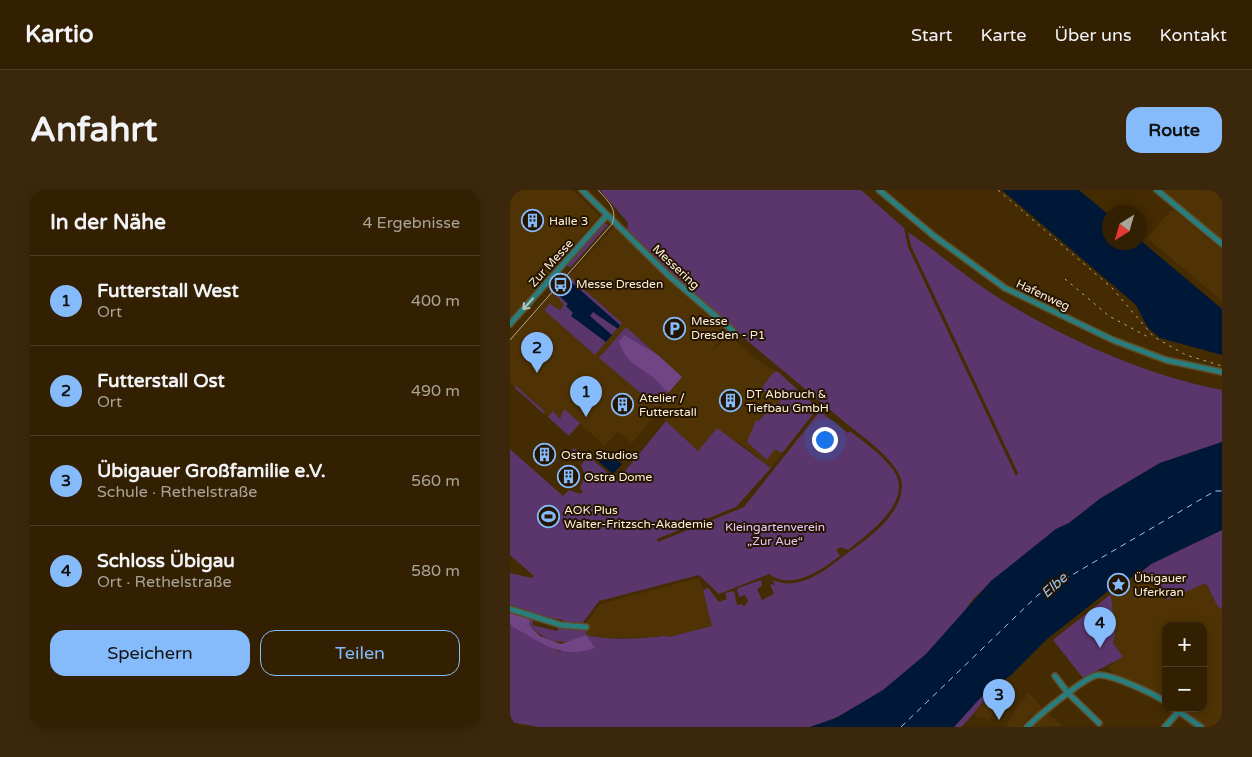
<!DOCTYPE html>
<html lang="de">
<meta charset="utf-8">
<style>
body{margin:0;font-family:"Varela Round",sans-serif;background:#3b280c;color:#f1f3f6}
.controls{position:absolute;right:15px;bottom:15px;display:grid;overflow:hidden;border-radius:10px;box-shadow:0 2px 12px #0003}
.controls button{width:45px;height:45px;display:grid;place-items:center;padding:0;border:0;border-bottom:1px solid #4e3e24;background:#332002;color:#f1f3f6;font:25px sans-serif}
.compass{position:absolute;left:592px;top:15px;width:45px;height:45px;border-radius:50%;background:#332002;box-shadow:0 2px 12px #0003;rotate:217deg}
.you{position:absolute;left:314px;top:249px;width:18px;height:18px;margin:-12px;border:4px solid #fff;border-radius:50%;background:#1a73e8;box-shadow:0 0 0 8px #1a73e833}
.badge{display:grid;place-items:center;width:32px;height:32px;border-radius:50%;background:#86bbfb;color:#111;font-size:16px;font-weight:700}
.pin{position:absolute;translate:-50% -41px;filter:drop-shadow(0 1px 2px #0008)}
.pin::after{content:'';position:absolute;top:26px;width:18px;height:15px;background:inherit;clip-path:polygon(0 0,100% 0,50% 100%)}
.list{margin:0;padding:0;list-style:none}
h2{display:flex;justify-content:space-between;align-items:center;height:65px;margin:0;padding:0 20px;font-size:21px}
h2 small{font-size:16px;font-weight:400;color:#a9a399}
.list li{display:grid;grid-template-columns:32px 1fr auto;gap:15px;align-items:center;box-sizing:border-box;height:90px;padding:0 20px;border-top:1px solid #4e3e24}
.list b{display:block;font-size:19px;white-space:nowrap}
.list p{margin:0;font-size:16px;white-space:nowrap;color:#a9a399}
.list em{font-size:16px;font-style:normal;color:#a9a399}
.actions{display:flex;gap:10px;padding:15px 20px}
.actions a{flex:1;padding:11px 0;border:1px solid #86bbfb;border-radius:15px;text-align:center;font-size:18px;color:#86bbfb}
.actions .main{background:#86bbfb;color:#111}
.map{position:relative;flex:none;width:712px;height:537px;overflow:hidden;border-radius:15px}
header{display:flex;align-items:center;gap:30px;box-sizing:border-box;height:70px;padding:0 25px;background:#332002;border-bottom:1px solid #4e3e24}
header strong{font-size:24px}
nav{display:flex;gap:28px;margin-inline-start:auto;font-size:18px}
.intro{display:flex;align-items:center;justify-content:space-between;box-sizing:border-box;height:120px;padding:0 30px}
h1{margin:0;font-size:35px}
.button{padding:12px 22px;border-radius:15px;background:#86bbfb;color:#111;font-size:18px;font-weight:700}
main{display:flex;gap:30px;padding:0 30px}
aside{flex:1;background:#332002;border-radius:15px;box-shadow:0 2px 12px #0003}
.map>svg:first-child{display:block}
.built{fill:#4f3304}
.green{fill:#5a366c;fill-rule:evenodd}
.forest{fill:#714486}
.water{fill:#001837}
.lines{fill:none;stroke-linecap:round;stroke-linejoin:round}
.ferry{stroke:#9cc6fa;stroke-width:1;stroke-dasharray:6 5;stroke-linecap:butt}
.minor-casing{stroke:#624a25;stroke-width:8}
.minor{stroke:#2a7d7d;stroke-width:5}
.tram{stroke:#bba88c;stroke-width:1}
.rail{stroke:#bba88c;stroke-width:1;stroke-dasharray:2.5 5;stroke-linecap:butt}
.oneway{stroke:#b4c6b9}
.labels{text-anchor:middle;stroke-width:4;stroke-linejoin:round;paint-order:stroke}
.poi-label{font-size:12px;fill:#feeeda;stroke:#241501;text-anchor:start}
.street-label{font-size:12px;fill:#feeeda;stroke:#241501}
.park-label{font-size:12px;fill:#e9c4fc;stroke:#241501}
.water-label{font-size:14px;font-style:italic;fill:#9cc6fa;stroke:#241501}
</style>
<header>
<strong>Kartio</strong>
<nav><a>Start</a><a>Karte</a><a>Über uns</a><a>Kontakt</a></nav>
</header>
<div class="intro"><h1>Anfahrt</h1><a class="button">Route</a></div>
<main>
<aside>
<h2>In der Nähe<small>4 Ergebnisse</small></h2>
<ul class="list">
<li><span class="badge">1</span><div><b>Futterstall West</b><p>Ort</p></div><em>400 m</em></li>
<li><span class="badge">2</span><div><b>Futterstall Ost</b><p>Ort</p></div><em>490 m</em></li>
<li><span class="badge">3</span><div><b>Übigauer Großfamilie e.V.</b><p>Schule · Rethelstraße</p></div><em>560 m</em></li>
<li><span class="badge">4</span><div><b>Schloss Übigau</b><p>Ort · Rethelstraße</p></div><em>580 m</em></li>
</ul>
<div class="actions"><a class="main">Speichern</a><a>Teilen</a></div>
</aside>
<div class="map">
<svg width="712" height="537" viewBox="0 0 712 537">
<rect width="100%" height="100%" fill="#442b02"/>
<g class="built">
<polygon points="0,0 63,0 89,26 0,128"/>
<polygon points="651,0 712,0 712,51"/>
<polygon points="660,21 665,21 712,60 712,111 637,48"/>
<polygon points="104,37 217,142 199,164 219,145 254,175 267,181 308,218 261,278 229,252 219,263 193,266 147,223 122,253 108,241 95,256 70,234 59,246 0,193 0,149"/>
<polygon points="188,388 190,389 203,436 159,447 155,445 144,447 86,448 76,445 76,433 90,414"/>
<polygon points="649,392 657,410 696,392 708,417 712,419 712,537 691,537 664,518 693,518 693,436 656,436 656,512 610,492 598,477 612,467 603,453 605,444 601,404 617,396 618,398 633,394 644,395"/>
<polygon points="519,503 533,519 524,526 521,524 511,537 499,537 496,535 505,523 503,522"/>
<polygon points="478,508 489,516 478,530 474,527 467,527 465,523"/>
<polygon points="538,523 553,536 522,537 527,532"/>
</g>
<g class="green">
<path d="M90,0H351L394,38L398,57L506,286L508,283L401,56L398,42C432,65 464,94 500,115C567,154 637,185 712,200V252L650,273L591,308L559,333L546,339C519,362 489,383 464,408C459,413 456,421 451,426C413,473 359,520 300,537H29L0,532V434L50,462L76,445C52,457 38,453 19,435L20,429L23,430L22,435L47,441L48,437L76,439V445C96,450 123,449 144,447C150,447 154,444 159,447L202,436L193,400L198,398L209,412L217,409L215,403L224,401L227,415L232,414L234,417L238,411L235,405L229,407L227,400L228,398L251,390L252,396L247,399L252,410L264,404L260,394L265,395L263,390C287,401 312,383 331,368C354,351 392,327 392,295C391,273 353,247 337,234C262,171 185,110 117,39L118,33Z"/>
<polygon points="94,33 98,35 60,78 56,74"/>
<path d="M62,89L112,133L85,165L34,120ZM47,106L54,115L50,120L40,114Z"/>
<polygon points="116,137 172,187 146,216 89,168"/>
<polygon points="267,181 308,218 272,263 265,259 257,270 237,252 246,230 249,231 264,213 268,215 272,208 261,198 256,203 251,199 262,184"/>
<polygon points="6,196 35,222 34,224 5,198"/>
<polygon points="54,219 70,233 59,246 38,227 43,221 50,229"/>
<path d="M310,221L338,243L340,241C354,252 370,263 381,277C408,309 359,343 338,360L331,357L326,360L330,366C311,380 282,401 259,384L209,404L189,385L89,411L71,435L53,433V430L30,426L0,415V383L22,388L24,386L0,365V259L53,306L59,300L71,304L73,302L70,298L75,285L71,275L80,265L83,270L107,291L156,231L188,261L207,238L261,278L226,317L147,349L148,352L234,317Z"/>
<polygon points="64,258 74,266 70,272 59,263"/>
<polygon points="712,340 712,419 708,417 696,393 657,410 645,384 638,383 624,388 641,374"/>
<polygon points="601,404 605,444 603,453 613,467 573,488 543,450"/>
<path d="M484,497V501C471,512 463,526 451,537H444L468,510Z"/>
</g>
<g class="forest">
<path d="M114,145L148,165L172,187L159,202C151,199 151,193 144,188C128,176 115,172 109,151Z"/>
<path d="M0,422L20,429L19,435L30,446L51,454L76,445L85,458C50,470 33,453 3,437L0,434Z"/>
</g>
<g class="water">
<polygon points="492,0 569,0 599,25 600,52 630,52 630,50 712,119 712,165 650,148 638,138 626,115"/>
<polygon points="60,91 110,135 108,139 83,122 80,126 102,145 96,152 61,126 63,123 56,116 58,114 48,105"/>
<polygon points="712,252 712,340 641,374 627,385 607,394 536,450 501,485 472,506 444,537 300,537 326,528 373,500 416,464 481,391 546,339 559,333 591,308 650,273"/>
<polygon points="98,262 112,274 103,284 89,272"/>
</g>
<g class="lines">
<polyline class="ferry" points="391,537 528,405 705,301 712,301"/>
<defs>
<g id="minor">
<polyline points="72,0 158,85 223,141"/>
<polyline points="369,0 424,46 495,98 603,150 656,170 712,182"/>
<polyline points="647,0 712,54"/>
<polyline points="0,134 97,25"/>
<polyline points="0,419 51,435 76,437"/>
<polyline points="545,486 558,503 589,533"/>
<polyline points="664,518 691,537"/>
<path d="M517,537C527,527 576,486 588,485C602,484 644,504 656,512"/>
<polyline points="655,537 669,521"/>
</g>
</defs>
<use href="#minor" class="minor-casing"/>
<use href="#minor" class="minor"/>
<path class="tram" d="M0,150L102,34C108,19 98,11 88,0"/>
<g class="rail">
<polyline points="488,0 602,98 644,147 676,165 712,176"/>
<polyline points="555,89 599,126 640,148"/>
</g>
</g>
<defs><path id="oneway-shaft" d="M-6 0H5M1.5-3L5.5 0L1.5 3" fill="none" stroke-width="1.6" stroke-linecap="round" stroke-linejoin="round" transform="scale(1.25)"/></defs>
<use class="oneway" href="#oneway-shaft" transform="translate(18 114) rotate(132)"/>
<defs>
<symbol id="building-ring" viewBox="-11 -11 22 22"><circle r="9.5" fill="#241501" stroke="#86bbfb" stroke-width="1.5"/><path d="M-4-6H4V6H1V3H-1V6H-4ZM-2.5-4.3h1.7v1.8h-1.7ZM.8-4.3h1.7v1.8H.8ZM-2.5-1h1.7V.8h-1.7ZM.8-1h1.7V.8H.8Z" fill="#86bbfb"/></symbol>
<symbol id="bus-ring" viewBox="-11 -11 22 22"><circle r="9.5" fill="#241501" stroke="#86bbfb" stroke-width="1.5"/><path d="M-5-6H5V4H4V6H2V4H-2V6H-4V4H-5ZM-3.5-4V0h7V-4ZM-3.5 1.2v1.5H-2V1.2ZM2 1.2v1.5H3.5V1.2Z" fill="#86bbfb"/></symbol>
<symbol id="parking-ring" viewBox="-11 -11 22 22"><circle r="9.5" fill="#241501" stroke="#86bbfb" stroke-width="1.5"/><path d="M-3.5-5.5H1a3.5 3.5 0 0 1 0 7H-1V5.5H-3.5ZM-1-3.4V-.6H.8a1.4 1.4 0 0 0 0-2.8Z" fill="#86bbfb"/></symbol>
<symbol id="stadium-ring" viewBox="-11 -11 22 22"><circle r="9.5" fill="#241501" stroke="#86bbfb" stroke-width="1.5"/><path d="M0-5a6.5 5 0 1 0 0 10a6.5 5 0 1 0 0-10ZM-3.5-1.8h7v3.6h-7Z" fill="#86bbfb"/></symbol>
<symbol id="sight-ring" viewBox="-11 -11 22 22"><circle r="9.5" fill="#241501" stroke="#86bbfb" stroke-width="1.5"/><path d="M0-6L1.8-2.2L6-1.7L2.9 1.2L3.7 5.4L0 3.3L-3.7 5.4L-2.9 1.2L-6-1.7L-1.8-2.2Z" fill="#86bbfb"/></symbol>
</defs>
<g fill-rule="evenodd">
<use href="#building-ring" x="10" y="18" width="25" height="25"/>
<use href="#bus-ring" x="38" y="82" width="25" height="25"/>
<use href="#parking-ring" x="152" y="126" width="25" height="25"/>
<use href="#building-ring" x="208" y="198" width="25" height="25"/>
<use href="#building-ring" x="100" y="202" width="25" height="25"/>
<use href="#building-ring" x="22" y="252" width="25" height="25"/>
<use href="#building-ring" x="46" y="274" width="25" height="25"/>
<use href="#stadium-ring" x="26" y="314" width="25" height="25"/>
<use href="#sight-ring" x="596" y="382" width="25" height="25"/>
</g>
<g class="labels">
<g class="poi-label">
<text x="39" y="35">Halle 3</text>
<text x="66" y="98">Messe Dresden</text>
<text x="181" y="135">Messe<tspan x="181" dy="14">Dresden - P1</tspan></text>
<text x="236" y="208">DT Abbruch &amp;<tspan x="236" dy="14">Tiefbau GmbH</tspan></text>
<text x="129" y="212">Atelier /<tspan x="129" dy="14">Futterstall</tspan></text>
<text x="51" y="269">Ostra Studios</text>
<text x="74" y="291">Ostra Dome</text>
<text x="54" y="324">AOK Plus<tspan x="54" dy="14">Walter-Fritzsch-Akademie</tspan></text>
<text x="624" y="392">Übigauer<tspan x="624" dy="14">Uferkran</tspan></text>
</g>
<g class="street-label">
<text transform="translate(41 73) rotate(-48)" y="4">Zur Messe</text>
<text transform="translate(166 77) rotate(43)" y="4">Messering</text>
<text transform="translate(533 105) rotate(25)" y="4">Hafenweg</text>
</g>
<g class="park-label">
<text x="265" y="341">Kleingartenverein<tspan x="265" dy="14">„Zur Aue“</tspan></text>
</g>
<g class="water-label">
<text transform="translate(544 395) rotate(-42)" y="5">Elbe</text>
</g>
</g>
</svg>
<div class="controls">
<button>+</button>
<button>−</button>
</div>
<svg class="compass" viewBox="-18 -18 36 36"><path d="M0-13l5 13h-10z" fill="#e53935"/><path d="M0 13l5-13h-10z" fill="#a9a399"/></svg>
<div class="you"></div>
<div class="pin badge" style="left:76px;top:227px">1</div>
<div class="pin badge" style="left:27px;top:183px">2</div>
<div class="pin badge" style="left:489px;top:530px">3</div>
<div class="pin badge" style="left:590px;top:458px">4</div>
</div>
</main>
